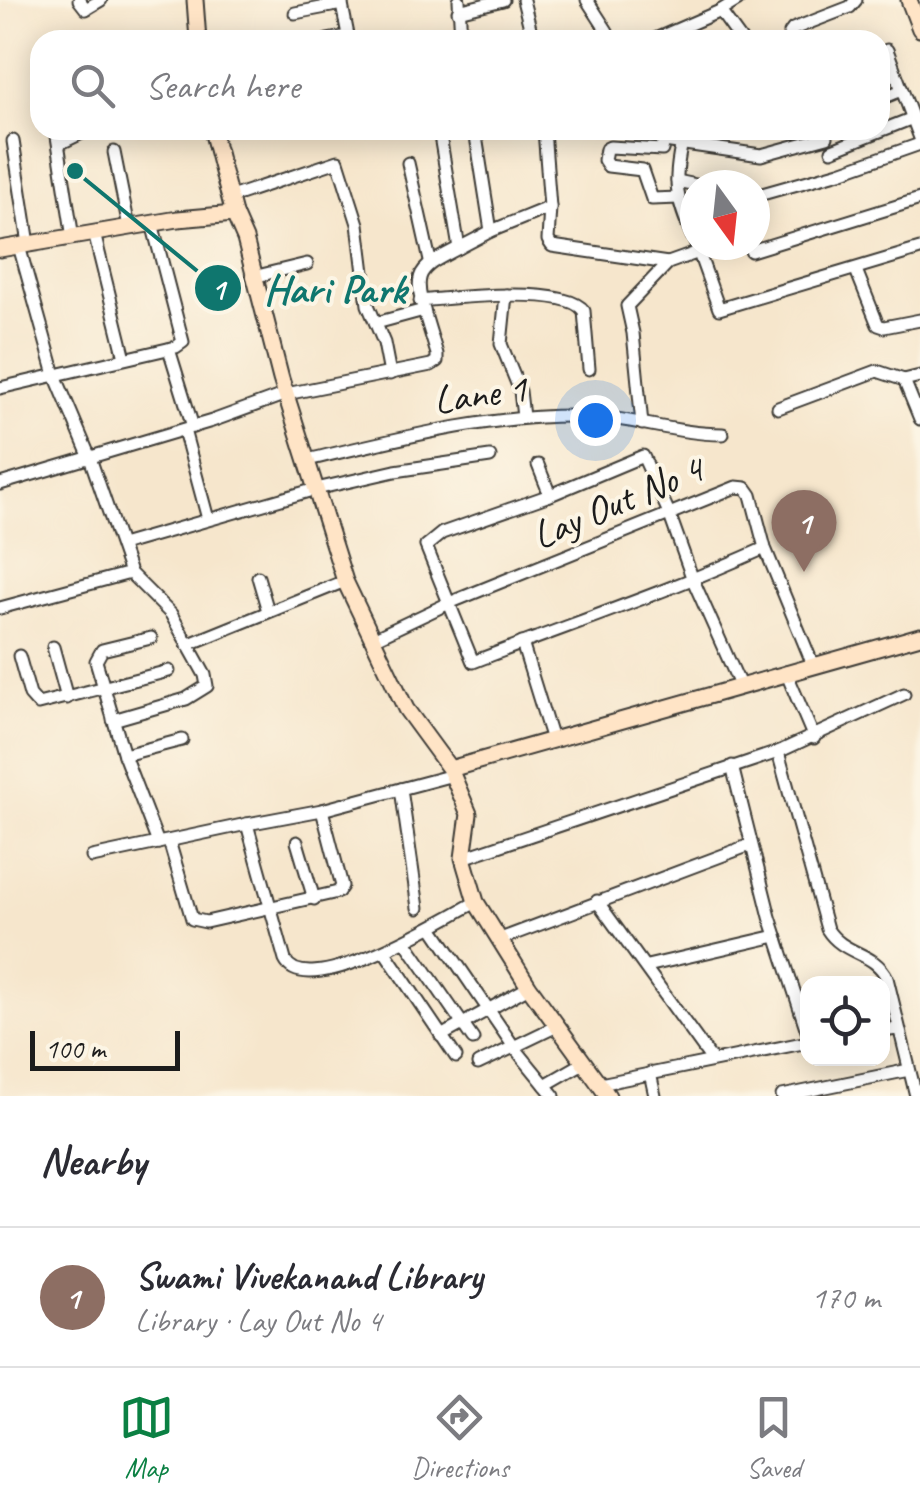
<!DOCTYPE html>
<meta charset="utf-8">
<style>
body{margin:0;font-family:Caveat,sans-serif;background:#f7f7f7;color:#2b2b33}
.controls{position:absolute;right:30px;bottom:30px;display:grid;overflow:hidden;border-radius:20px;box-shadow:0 5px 25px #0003}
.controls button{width:90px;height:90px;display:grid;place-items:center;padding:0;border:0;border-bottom:2px solid #e1e1e2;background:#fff;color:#2b2b33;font:50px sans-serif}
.compass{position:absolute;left:680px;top:170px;width:90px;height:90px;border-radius:50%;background:#fff;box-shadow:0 5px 25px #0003;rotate:165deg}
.scale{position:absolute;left:30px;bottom:25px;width:150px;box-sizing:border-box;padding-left:10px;border:5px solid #1c1c1c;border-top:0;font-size:28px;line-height:35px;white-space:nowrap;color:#1c1c1c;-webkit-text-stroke:8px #fcf5e5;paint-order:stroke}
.you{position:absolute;left:595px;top:420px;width:35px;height:35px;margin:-25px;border:8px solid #fff;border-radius:50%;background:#1a73e8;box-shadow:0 0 0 15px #1a73e833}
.badge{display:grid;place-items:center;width:65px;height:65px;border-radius:50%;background:#0b8043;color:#fff;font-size:32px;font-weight:700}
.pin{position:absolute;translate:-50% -82px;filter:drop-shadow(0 2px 5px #0008)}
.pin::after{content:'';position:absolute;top:52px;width:35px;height:30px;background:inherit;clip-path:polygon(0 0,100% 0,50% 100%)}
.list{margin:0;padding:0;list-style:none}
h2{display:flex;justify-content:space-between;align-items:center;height:130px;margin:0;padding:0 40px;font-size:42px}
h2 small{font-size:32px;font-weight:400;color:#7c7c81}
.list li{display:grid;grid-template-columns:65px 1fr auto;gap:30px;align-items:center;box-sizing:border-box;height:140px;padding:0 40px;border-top:2px solid #e1e1e2}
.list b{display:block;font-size:38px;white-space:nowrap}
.list p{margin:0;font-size:32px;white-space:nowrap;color:#7c7c81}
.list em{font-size:32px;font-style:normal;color:#7c7c81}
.icon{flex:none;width:55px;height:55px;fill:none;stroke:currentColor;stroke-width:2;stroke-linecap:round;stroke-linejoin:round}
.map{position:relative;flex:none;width:920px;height:1096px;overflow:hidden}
.search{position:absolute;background:#fff;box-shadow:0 5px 25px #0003;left:30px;right:30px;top:30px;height:110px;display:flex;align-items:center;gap:25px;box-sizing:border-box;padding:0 35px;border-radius:30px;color:#7c7c81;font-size:38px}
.sheet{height:270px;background:#fff}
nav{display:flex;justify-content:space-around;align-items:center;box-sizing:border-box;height:140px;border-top:2px solid #e1e1e2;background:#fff;font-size:28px;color:#7c7c81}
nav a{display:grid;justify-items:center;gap:5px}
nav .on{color:#0b8043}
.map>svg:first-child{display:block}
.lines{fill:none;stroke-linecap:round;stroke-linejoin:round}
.street-casing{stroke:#3d3a36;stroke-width:15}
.secondary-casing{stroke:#3d3a36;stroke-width:19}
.street{stroke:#fff;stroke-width:11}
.secondary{stroke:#ffe4c6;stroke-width:15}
.labels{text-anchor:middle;stroke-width:8;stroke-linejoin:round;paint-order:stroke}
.street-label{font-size:40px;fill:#1c1c1c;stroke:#fcf5e5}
.leader{fill:none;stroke:#0f766e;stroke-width:4}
.callout-dot{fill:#0f766e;stroke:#fcf5e5;stroke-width:4}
.mark-label{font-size:30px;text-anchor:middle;font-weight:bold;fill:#fff}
.callout-label{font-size:42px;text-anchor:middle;font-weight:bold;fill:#0f766e;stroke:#fcf5e5;stroke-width:8;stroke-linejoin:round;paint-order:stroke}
</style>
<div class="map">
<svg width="920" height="1096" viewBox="0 0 920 1096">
<rect width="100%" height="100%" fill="#fcf5e5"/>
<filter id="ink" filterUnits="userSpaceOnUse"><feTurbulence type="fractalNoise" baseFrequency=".01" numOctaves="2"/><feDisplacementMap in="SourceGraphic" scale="20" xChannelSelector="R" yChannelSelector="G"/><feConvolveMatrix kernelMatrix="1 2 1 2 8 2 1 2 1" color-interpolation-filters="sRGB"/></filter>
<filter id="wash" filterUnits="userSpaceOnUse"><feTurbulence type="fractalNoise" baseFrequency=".0048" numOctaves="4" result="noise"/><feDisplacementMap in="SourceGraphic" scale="40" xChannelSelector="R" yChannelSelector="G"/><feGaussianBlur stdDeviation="2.25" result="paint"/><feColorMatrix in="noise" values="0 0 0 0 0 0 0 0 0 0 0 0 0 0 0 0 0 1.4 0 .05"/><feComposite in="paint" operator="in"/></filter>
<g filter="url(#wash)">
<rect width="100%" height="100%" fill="#f6e6cc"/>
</g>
<g filter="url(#ink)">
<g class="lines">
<defs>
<g id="street">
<polyline points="79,0 86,9 101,0"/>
<polyline points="341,0 349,40"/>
<polyline points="459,0 461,40"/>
<polyline points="523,0 532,36"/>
<polyline points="587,0 607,31 597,40"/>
<polyline points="458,11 503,0"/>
<polyline points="720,11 741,40"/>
<polyline points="295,13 342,4"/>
<polyline points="327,40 348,36"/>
<polyline points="509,40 532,36 583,40"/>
<polyline points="653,40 720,11 738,0"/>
<polyline points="790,40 790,33 793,29 850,7 856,0"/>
<polyline points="887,50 920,138"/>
<polyline points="880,99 902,90"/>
<polyline points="56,130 73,238"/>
<polyline points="439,130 459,248"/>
<polyline points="666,130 662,150 610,147 606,149 604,160 608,166 642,170 652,199 679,198"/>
<path d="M685,130C672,179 674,195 695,242"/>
<polyline points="13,141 29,244"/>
<polyline points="664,141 761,155 827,137"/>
<polyline points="59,144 88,130"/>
<polyline points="832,150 913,118"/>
<polyline points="114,152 129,227"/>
<polyline points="408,163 430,261"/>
<polyline points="677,181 696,185"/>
<polyline points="755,196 840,172 920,144"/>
<polyline points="231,197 338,161 358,224 368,305 384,343 390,374"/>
<polyline points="550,207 548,240 552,246 668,263"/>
<polyline points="491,231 550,207 544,130"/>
<polyline points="94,233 125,358"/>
<polyline points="696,245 719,309 920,249"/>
<polyline points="751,251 920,199"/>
<polyline points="856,270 878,325 884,327 920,320"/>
<polyline points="253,277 307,264"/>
<polyline points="506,295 501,344 520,391 523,417"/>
<path d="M420,301C452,298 566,285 584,311L589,369"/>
<polyline points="376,323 424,310"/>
<polyline points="169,349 193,427"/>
<polyline points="904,380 920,419"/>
<polyline points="0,388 176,347 183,342 152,223"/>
<polyline points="778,408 877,371 904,380 920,376"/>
<polyline points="642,424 633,333 627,306 668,263 699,252"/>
<polyline points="184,430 208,519"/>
<path d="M307,460C397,439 486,415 579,416C628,416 674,434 723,434"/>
<polyline points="538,465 550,495"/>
<path d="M0,484L212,421L286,394L431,365L437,361V354C408,258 407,277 491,231L475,130"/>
<polyline points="121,545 316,489 395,471 490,457"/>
<path d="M765,548C670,591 571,624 473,662L449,603L736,487L746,488L751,495L765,548L813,665"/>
<polyline points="258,577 268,611"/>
<polyline points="0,608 130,573 90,458 55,375 19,246"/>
<polyline points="151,638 102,650 96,661 124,755 158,843"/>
<polyline points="373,639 449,603 426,546 442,533 550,495 643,456 669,513 693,580 740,685"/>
<polyline points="522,643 552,740"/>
<polyline points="187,645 345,581"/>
<polyline points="53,647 67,698"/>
<polyline points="19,656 30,695 38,704 169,671"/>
<polyline points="786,672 814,738"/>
<polyline points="113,720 186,699 207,686 205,675 171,614 130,573"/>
<path d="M778,752L827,929C844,956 874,951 887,978L916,1096"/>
<polyline points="124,755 182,740"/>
<polyline points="732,766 770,917 808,1034"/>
<path d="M453,775L322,810L247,824L285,960C306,1003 447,918 476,902"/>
<polyline points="401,789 418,908"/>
<polyline points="169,841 192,919 206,922 338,892 342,886 322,810"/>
<polyline points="297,842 314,899"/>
<polyline points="92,857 247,824"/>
<polyline points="463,858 778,752 904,694"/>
<polyline points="597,901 712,1060"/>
<polyline points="432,927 514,1047 554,1096"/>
<polyline points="498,940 750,845"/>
<polyline points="405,941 473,1039"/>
<polyline points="385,952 456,1057"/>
<polyline points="647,966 776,936"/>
<polyline points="882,1031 898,1029"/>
<polyline points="441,1036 529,987"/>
<polyline points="478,1064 557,1026"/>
<polyline points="650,1073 655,1096"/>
<polyline points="600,1084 808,1042"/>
<polyline points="545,1085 585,1062"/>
<polyline points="782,1096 909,1070"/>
</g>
<g id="secondary">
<polyline points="195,0 198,40"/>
<polyline points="909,0 920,29"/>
<polyline points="212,130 234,214 245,239 281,379 345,581 406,709 450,769 469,814 463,858 476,902 529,987 608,1096"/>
<polyline points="0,249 178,219 234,214"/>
<polyline points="450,769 920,636"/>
</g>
</defs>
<use href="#street" class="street-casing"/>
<use href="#secondary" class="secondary-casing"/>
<use href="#street" class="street"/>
<use href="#secondary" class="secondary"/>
</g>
</g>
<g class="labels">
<g class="street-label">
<text transform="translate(480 393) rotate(-8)" y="14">Lane 1</text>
<text transform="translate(617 501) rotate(-23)" y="14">Lay Out No 4</text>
</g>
</g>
<path class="leader" d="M75 171L218 288"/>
<g class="callout-dot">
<circle cx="75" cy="171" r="10"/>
<circle cx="218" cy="288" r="25"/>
</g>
<g class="mark-label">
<text x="218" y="299">1</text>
</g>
<g class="callout-label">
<text x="335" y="303">Hari Park</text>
</g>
</svg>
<div class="controls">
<button><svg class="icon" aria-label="locate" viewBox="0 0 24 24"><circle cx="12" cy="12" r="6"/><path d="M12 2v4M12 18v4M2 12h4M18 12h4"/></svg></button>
</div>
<svg class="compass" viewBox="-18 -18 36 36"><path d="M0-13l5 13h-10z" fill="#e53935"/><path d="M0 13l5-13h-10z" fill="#7c7c81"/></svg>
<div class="scale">100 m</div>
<div class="you"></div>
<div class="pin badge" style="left:804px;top:572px;background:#8d6e63">1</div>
<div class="search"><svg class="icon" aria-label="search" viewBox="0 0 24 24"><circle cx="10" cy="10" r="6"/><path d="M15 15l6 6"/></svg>Search here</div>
</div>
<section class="sheet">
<h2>Nearby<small></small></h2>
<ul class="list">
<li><span class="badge" style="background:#8d6e63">1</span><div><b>Swami Vivekanand Library</b><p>Library · Lay Out No 4</p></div><em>170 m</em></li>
</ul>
</section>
<nav>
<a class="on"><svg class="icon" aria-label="map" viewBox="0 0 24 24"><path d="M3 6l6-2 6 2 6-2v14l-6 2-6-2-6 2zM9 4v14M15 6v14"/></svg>Map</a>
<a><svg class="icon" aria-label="directions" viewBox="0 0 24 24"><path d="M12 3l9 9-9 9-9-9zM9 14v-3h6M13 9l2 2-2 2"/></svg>Directions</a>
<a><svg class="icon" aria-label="saved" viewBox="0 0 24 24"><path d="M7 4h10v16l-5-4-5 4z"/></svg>Saved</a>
</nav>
